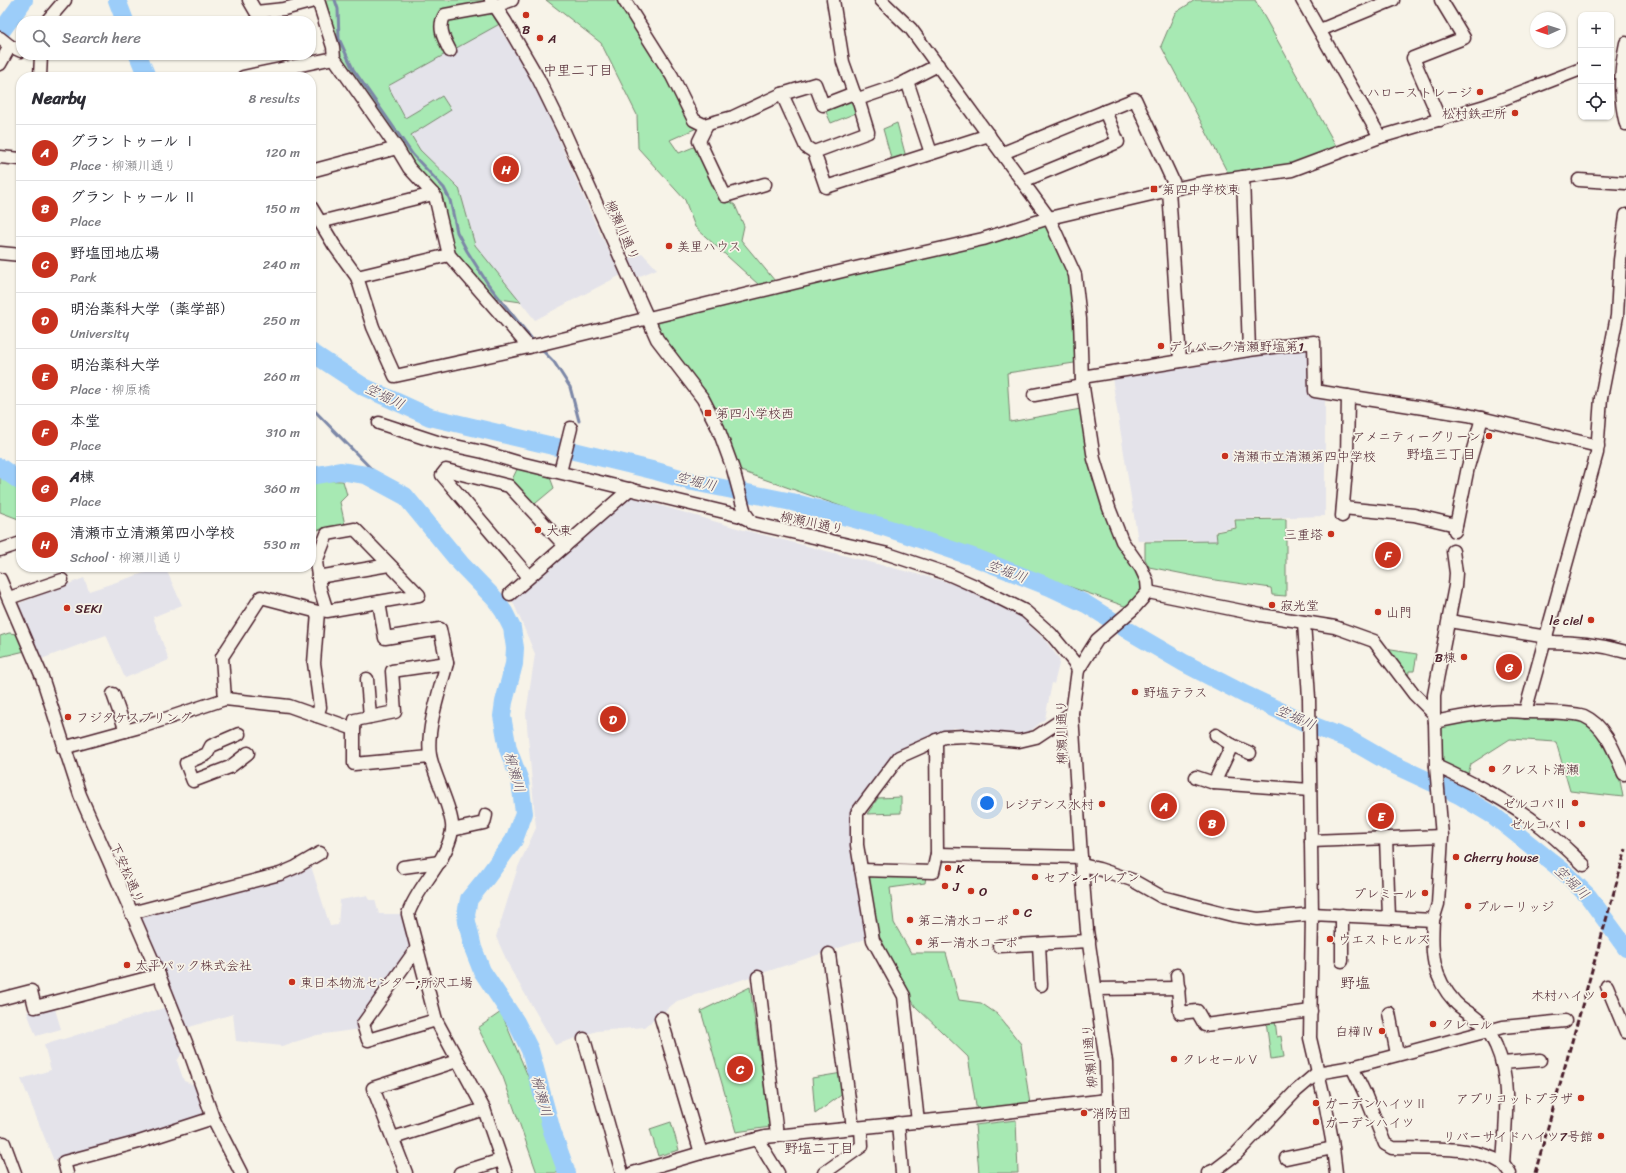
<!DOCTYPE html>
<meta charset="utf-8">
<style>
body{margin:0;font-family:Sriracha,"Klee One",sans-serif;background:#f7f7f7;color:#2b2b33}
.controls{position:absolute;right:12px;top:12px;display:grid;overflow:hidden;border-radius:8px;box-shadow:0 1px 3px #0004}
.controls button{width:36px;height:36px;display:grid;place-items:center;padding:0;border:0;border-bottom:1px solid #e1e1e2;background:#fff;color:#2b2b33;font:20px sans-serif}
.compass{position:absolute;left:1530px;top:12px;width:36px;height:36px;border-radius:50%;background:#fff;box-shadow:0 1px 3px #0004;rotate:267deg}
.you{position:absolute;left:987px;top:803px;width:14px;height:14px;margin:-10px;border:3px solid #fff;border-radius:50%;background:#1a73e8;box-shadow:0 0 0 6px #1a73e833}
.badge{display:grid;place-items:center;width:26px;height:26px;border-radius:50%;background:#c8321e;color:#fff;font-size:13px;font-weight:700}
.pin{position:absolute;translate:-50% -50%;border:2px solid #fff;box-shadow:0 1px 4px #0006}
.list{margin:0;padding:0;list-style:none}
h2{display:flex;justify-content:space-between;align-items:center;height:52px;margin:0;padding:0 16px;font-size:17px}
h2 small{font-size:13px;font-weight:400;color:#7c7c81}
.list li{display:grid;grid-template-columns:26px 1fr auto;gap:12px;align-items:center;box-sizing:border-box;height:56px;padding:0 16px;border-top:1px solid #e1e1e2}
.list b{display:block;font-size:15px;white-space:nowrap}
.list p{margin:0;font-size:13px;white-space:nowrap;color:#7c7c81}
.list em{font-size:13px;font-style:normal;color:#7c7c81}
.icon{flex:none;width:22px;height:22px;fill:none;stroke:currentColor;stroke-width:2;stroke-linecap:round;stroke-linejoin:round}
.map{position:relative;flex:none;width:1626px;height:1173px;overflow:hidden}
.search{position:absolute;background:#fff;box-shadow:0 1px 3px #0004;left:16px;top:16px;width:300px;height:44px;display:flex;align-items:center;gap:10px;box-sizing:border-box;padding:0 14px;border-radius:16px;color:#7c7c81;font-size:15px}
.panel{position:absolute;background:#fff;box-shadow:0 1px 3px #0004;left:16px;top:72px;width:300px;height:500px;border-radius:16px}
.map>svg:first-child{display:block}
.built{fill:#e4e3ea}
.green{fill:#a7e9b3;stroke:#78846f}
.lines{fill:none;stroke-linecap:round;stroke-linejoin:round}
.stream{stroke:#7b87a7;stroke-width:3}
.river{stroke:#9ccdf9;stroke-width:18}
.minor-casing{stroke:#4a1f2b;stroke-width:15}
.minor{stroke:#f7f3e8;stroke-width:12}
.rail{stroke:#4a1f2b;stroke-width:3;stroke-dasharray:6 3;stroke-linecap:butt}
.poi-dot{fill:#c8321e;stroke:#f7f3e8;stroke-width:1.5}
.labels{text-anchor:middle;stroke-width:3.5;stroke-linejoin:round;paint-order:stroke}
.poi-label{font-size:13px;fill:#4a1f2b;stroke:#f7f3e8;text-anchor:start}
.street-label{font-size:13px;fill:#4a1f2b;stroke:#f7f3e8}
.neighbourhood-label{font-size:14px;fill:#4a1f2b;stroke:#f7f3e8}
.water-label{font-size:14px;font-style:italic;fill:#5e4a5e;stroke:#f7f3e8}
.quarter-label{font-size:15px;fill:#4a1f2b;stroke:#f7f3e8}
</style>
<div class="map">
<svg width="1626" height="1173" viewBox="0 0 1626 1173">
<rect width="100%" height="100%" fill="#f7f3e8"/>
<filter id="ink" filterUnits="userSpaceOnUse"><feTurbulence type="fractalNoise" baseFrequency=".025" numOctaves="2"/><feDisplacementMap in="SourceGraphic" scale="8" xChannelSelector="R" yChannelSelector="G"/><feConvolveMatrix kernelMatrix="1 2 1 2 8 2 1 2 1" color-interpolation-filters="sRGB"/></filter>
<g filter="url(#ink)">
<g class="built">
<polygon points="497,24 536,87 596,225 621,275 535,320 475,245 459,188 420,150 411,135 451,109 442,96 405,118 388,86"/>
<polygon points="642,253 657,269 635,278 627,259"/>
<polygon points="1310,348 1313,393 1325,395 1325,516 1234,519 1235,527 1215,531 1217,541 1196,542 1195,540 1138,541 1112,378 1219,359"/>
<polygon points="628,496 744,530 940,580 969,589 1018,614 1045,640 1060,660 1054,684 1052,683 1045,719 1029,732 1017,735 954,728 925,738 910,744 893,754 861,797 854,810 869,938 677,1001 645,1027 597,1031 555,1045 511,970 496,937 518,867 536,828 526,714 535,654 511,597"/>
<polygon points="162,567 165,567 182,605 153,617 169,660 125,678 106,635 36,661 12,606 84,578 89,591"/>
<polygon points="310,863 330,926 338,925 340,900 368,895 369,900 375,900 379,914 402,914 410,948 360,1029 317,1035 282,1046 236,1041 233,1014 186,1028 139,914"/>
<polygon points="54,1006 61,1029 36,1036 27,1012"/>
<polygon points="167,1007 182,1053 177,1061 184,1081 194,1085 204,1116 54,1161 21,1079 51,1070 44,1045"/>
</g>
<g class="green">
<polygon points="303,0 491,0 505,21 388,86 405,118 442,96 451,110 411,135 420,150 459,188 475,245 521,302 486,297 449,255 433,194 334,58 318,0"/>
<polygon points="546,0 622,0 699,127 670,140 679,153 696,146 719,194 735,205 744,226 741,240 775,281 759,285 695,227 685,200 638,148 637,115 601,43"/>
<polygon points="1195,0 1255,0 1340,153 1231,179 1161,46 1175,13"/>
<polygon points="854,93 861,111 831,123 823,105"/>
<polygon points="897,123 907,161 893,165 883,129"/>
<polygon points="1049,218 1075,275 1081,362 1007,373 1010,422 1086,408 1109,508 1147,581 1133,609 738,470 718,428 647,317"/>
<polygon points="520,463 548,472 554,488 530,508 509,486"/>
<polygon points="0,475 21,490 21,520 0,512"/>
<polygon points="311,480 343,481 347,495 340,502 345,525 311,531"/>
<polygon points="1286,519 1286,596 1272,595 1271,588 1209,579 1149,567 1145,559 1145,542 1217,541 1216,532 1236,528 1235,520"/>
<polygon points="9,633 18,634 25,651 0,657 0,636"/>
<polygon points="1385,649 1417,654 1414,671 1409,671 1408,680"/>
<polygon points="1515,711 1594,722 1619,775 1623,797 1570,791 1556,742 1510,739 1471,764 1466,780 1436,766 1435,722"/>
<polygon points="901,797 901,813 867,814 878,798"/>
<polygon points="867,876 926,877 925,883 890,888 894,923 911,953 946,953 959,1000 981,1003 997,1014 1021,1044 1030,1104 977,1112 968,1057 915,1006 879,939"/>
<polygon points="750,987 770,1127 736,1132 701,1011"/>
<polygon points="501,1012 535,1093 563,1173 537,1173 503,1077 478,1028"/>
<polygon points="1275,1020 1277,1037 1281,1036 1284,1057 1271,1059 1266,1021"/>
<polygon points="842,1073 844,1093 815,1114 812,1078"/>
<polygon points="1016,1120 1018,1173 979,1173 975,1125"/>
<polygon points="671,1122 679,1150 658,1156 650,1129"/>
</g>
<g class="lines">
<g class="stream">
<polyline points="335,0 338,9 339,39 353,69 413,155 444,188 450,200 457,232 467,251 488,284 535,343"/>
<polyline points="539,347 554,362 570,387 579,421"/>
<polyline points="311,407 387,485"/>
</g>
<g class="river">
<polyline points="117,0 125,21"/>
<polyline points="0,33 24,0"/>
<polyline points="138,55 147,77"/>
<polyline points="311,352 364,387 430,417 574,451 656,471 693,482 792,502 884,527 976,558 1050,587 1086,604 1129,631 1184,663 1246,695 1304,722 1350,740 1390,763 1459,795 1494,816 1563,871 1588,896 1626,948"/>
<polyline points="0,467 21,482"/>
<polyline points="311,476 340,471 366,475 405,496 461,564 495,599 504,612 512,628 515,648 514,664 504,702 502,716 508,749 520,781 524,813 514,840 487,877 469,899 466,914 467,922 473,948 482,971 516,1022 530,1050 552,1131 567,1173"/>
</g>
<defs>
<g id="minor">
<polyline points="249,0 256,12 284,9 318,0"/>
<polyline points="318,0 333,47 334,58 397,148 409,168 435,196 449,255 529,347"/>
<polyline points="491,0 505,21 538,78 563,129 657,339 703,399 718,428 733,469 745,513 752,523 888,554 948,574 973,585 1025,611 1051,634 1074,662 1078,670 1072,713 1081,857 1087,930 1106,1062 1109,1173"/>
<polyline points="624,0 672,76 694,120 704,125 733,117 782,94 815,84 823,105 854,93"/>
<polyline points="881,0 911,29 1049,218 1075,275 1080,319 1082,381 1094,459 1109,508 1122,541 1141,568 1147,581 1148,592 1133,609 1097,640 1078,670"/>
<polyline points="1302,0 1380,137"/>
<polyline points="47,21 65,0"/>
<polyline points="1320,30 1393,0"/>
<polyline points="0,38 10,46 21,51"/>
<path d="M1626,43C1620,70 1619,97 1626,124"/>
<path d="M450,51C444,39 437,27 445,15L495,6L512,0"/>
<polyline points="0,64 10,46"/>
<polyline points="40,77 41,55"/>
<polyline points="243,77 334,58"/>
<polyline points="907,81 931,153"/>
<polyline points="782,94 806,147 814,152 826,187 989,135"/>
<polyline points="858,99 899,85 938,65"/>
<polyline points="1440,120 1413,58 1464,38 1441,0"/>
<polyline points="707,125 699,141 725,196 765,184"/>
<polyline points="814,152 868,132 858,99 854,93 843,62 833,0"/>
<polyline points="1003,153 1135,99 1176,188"/>
<polyline points="0,157 21,159"/>
<polyline points="311,171 397,148"/>
<polyline points="1243,177 1249,350"/>
<polyline points="1579,180 1626,183"/>
<polyline points="1023,181 1118,142 1105,111"/>
<polyline points="1169,190 1180,361"/>
<polyline points="311,207 334,245 357,277 373,327 395,376 529,347 851,269 983,239 1049,218 1169,190 1201,183 1292,170 1380,137 1485,106 1581,69"/>
<polyline points="320,222 433,194"/>
<polyline points="0,253 21,255"/>
<polyline points="357,277 449,255"/>
<polyline points="1082,377 1249,350 1314,342 1315,391 1468,415 1598,446"/>
<polyline points="1034,395 1083,386"/>
<polyline points="379,423 437,442 483,452 520,463 741,516 749,520"/>
<polyline points="560,472 571,428"/>
<polyline points="1343,508 1414,515 1456,525"/>
<polyline points="1342,516 1347,458 1348,396"/>
<polygon points="355,529 419,595 327,611 320,589 316,562 327,534"/>
<polyline points="1455,531 1468,467 1482,418"/>
<polyline points="0,550 21,543"/>
<polyline points="318,577 389,565"/>
<polyline points="529,577 442,475 446,470 509,486 565,546"/>
<polyline points="0,579 42,677 80,795 159,975 189,1050 213,1118 241,1173"/>
<polyline points="1148,592 1261,615 1335,627 1374,641 1414,694 1434,714 1435,722"/>
<polyline points="510,594 630,489"/>
<polyline points="9,598 62,580"/>
<polyline points="379,602 385,638 440,629 447,663"/>
<polyline points="1449,621 1547,637"/>
<path d="M1545,642C1575,642 1598,644 1626,652"/>
<polyline points="367,679 370,717"/>
<polyline points="113,694 126,731"/>
<polyline points="225,699 222,657 261,597 318,612 314,663 320,707 317,716"/>
<path d="M1525,712C1538,712 1573,712 1584,716C1606,726 1615,753 1624,774"/>
<polyline points="1434,714 1434,695 1455,586 1456,573 1453,551"/>
<path d="M354,729L355,720L395,712L392,671L447,663C440,690 426,729 430,755C433,774 455,815 452,831C446,863 418,885 408,914L436,1020L484,1109L506,1173"/>
<polyline points="239,734 211,746 207,754 186,763 193,781 230,767 248,753"/>
<polyline points="936,740 937,854"/>
<polyline points="1232,745 1250,753"/>
<polyline points="63,748 147,725 225,699 289,706 354,729 354,764 430,757"/>
<path d="M1436,766C1473,783 1511,802 1543,828C1558,840 1571,853 1584,865"/>
<polyline points="1196,777 1214,783 1310,790"/>
<polyline points="1214,783 1232,745 1216,735"/>
<polyline points="452,830 484,823 486,815"/>
<polyline points="1386,838 1389,917"/>
<polyline points="1311,841 1442,836"/>
<polyline points="1082,865 1099,869 1132,880 1162,897 1232,915 1258,919 1312,914 1309,698 1304,622"/>
<polyline points="403,867 440,862"/>
<polyline points="861,870 933,872 937,854 1081,857"/>
<polyline points="131,913 280,874 296,867 320,853"/>
<polyline points="1342,915 1342,961"/>
<path d="M1433,920C1431,952 1432,977 1455,1002C1459,1007 1466,1011 1472,1015C1482,1022 1491,1034 1496,1046C1512,1081 1505,1126 1503,1164"/>
<polyline points="1039,944 1041,985"/>
<polyline points="999,946 1089,941"/>
<polyline points="417,948 363,1024 368,1040 436,1020"/>
<polyline points="829,954 853,1128"/>
<polyline points="1177,975 1180,1013 1197,1011 1205,1025 1311,1011"/>
<polyline points="758,977 777,1135"/>
<polyline points="1607,986 1626,1032"/>
<polyline points="1096,989 1179,988"/>
<polyline points="0,999 31,991 35,1007 159,975"/>
<polyline points="1389,1013 1397,1054"/>
<polyline points="661,1018 701,1153"/>
<polyline points="584,1039 622,1173"/>
<polyline points="1502,1063 1540,1060"/>
<path d="M1352,1067L1365,1094L1385,1144L1392,1148C1425,1149 1474,1145 1502,1163C1505,1165 1508,1170 1510,1173"/>
<polyline points="918,1122 904,996 873,940 857,845 857,813 899,757 944,737 965,736 1019,741 1036,737 1072,713"/>
<polyline points="898,1123 902,1173"/>
<polyline points="393,1138 484,1109"/>
<polyline points="757,1139 778,1173"/>
<polyline points="4,1143 15,1173"/>
<polyline points="1286,1158 1333,1148"/>
<polyline points="67,1173 64,1162 139,1142 213,1118"/>
<polyline points="406,1173 373,1088 457,1061"/>
<polyline points="460,1173 501,1160"/>
<polyline points="633,1173 701,1153 765,1137 955,1118 1107,1100"/>
<polyline points="824,1173 862,1146 861,1128"/>
<polyline points="1208,1173 1215,1170 1236,1154 1296,1091 1317,1073 1352,1067 1503,1027 1565,1021"/>
<path d="M1336,1173L1332,1140L1325,1102L1310,1038L1312,914L1433,920L1438,904L1442,836L1436,766L1435,722C1464,716 1495,709 1525,712L1597,453L1601,398L1617,316L1620,260L1626,215"/>
</g>
</defs>
<use href="#minor" class="minor-casing"/>
<use href="#minor" class="minor"/>
<polyline class="rail" points="1535,1173 1626,849"/>
</g>
</g>
<g class="poi-dot">
<circle cx="526" cy="15" r="4"/>
<circle cx="540" cy="38" r="4"/>
<circle cx="1480" cy="92" r="4"/>
<circle cx="1515" cy="113" r="4"/>
<rect x="1150" y="185" width="8" height="8" rx="2"/>
<circle cx="669" cy="246" r="4"/>
<circle cx="1161" cy="346" r="4"/>
<rect x="704" y="409" width="8" height="8" rx="2"/>
<circle cx="1489" cy="436" r="4"/>
<circle cx="1225" cy="456" r="4"/>
<circle cx="538" cy="530" r="4"/>
<circle cx="1331" cy="534" r="4"/>
<circle cx="1272" cy="605" r="4"/>
<circle cx="67" cy="608" r="4"/>
<circle cx="1378" cy="612" r="4"/>
<circle cx="1591" cy="620" r="4"/>
<circle cx="1464" cy="657" r="4"/>
<circle cx="1135" cy="692" r="4"/>
<circle cx="68" cy="717" r="4"/>
<circle cx="1492" cy="769" r="4"/>
<circle cx="1575" cy="803" r="4"/>
<circle cx="1102" cy="804" r="4"/>
<circle cx="1582" cy="824" r="4"/>
<circle cx="1456" cy="857" r="4"/>
<circle cx="948" cy="868" r="4"/>
<circle cx="1035" cy="877" r="4"/>
<circle cx="945" cy="886" r="4"/>
<circle cx="971" cy="891" r="4"/>
<circle cx="1425" cy="893" r="4"/>
<circle cx="1468" cy="906" r="4"/>
<circle cx="1016" cy="912" r="4"/>
<circle cx="910" cy="920" r="4"/>
<circle cx="1330" cy="939" r="4"/>
<circle cx="919" cy="942" r="4"/>
<circle cx="127" cy="965" r="4"/>
<circle cx="292" cy="982" r="4"/>
<circle cx="1604" cy="995" r="4"/>
<circle cx="1433" cy="1024" r="4"/>
<circle cx="1382" cy="1031" r="4"/>
<circle cx="1174" cy="1059" r="4"/>
<circle cx="1581" cy="1098" r="4"/>
<circle cx="1316" cy="1103" r="4"/>
<circle cx="1084" cy="1113" r="4"/>
<circle cx="1316" cy="1122" r="4"/>
<circle cx="1601" cy="1136" r="4"/>
</g>
<g class="labels">
<g class="poi-label">
<text x="526" y="34" text-anchor="middle">B</text>
<text x="548" y="43">A</text>
<text x="1472" y="97" text-anchor="end">ハローストレージ</text>
<text x="1507" y="118" text-anchor="end">松村鉄工所</text>
<text x="1162" y="194">第四中学校東</text>
<text x="677" y="251">美里ハウス</text>
<text x="1169" y="351">デイパーク清瀬野塩第1</text>
<text x="716" y="418">第四小学校西</text>
<text x="1481" y="441" text-anchor="end">アメニティーグリーン</text>
<text x="1233" y="461">清瀬市立清瀬第四中学校</text>
<text x="546" y="535">大東</text>
<text x="1323" y="539" text-anchor="end">三重塔</text>
<text x="1280" y="610">寂光堂</text>
<text x="75" y="613">SEKI</text>
<text x="1386" y="617">山門</text>
<text x="1583" y="625" text-anchor="end">le ciel</text>
<text x="1456" y="662" text-anchor="end">B棟</text>
<text x="1143" y="697">野塩テラス</text>
<text x="76" y="722">フジタケスプリング</text>
<text x="1500" y="774">クレスト清瀬</text>
<text x="1567" y="808" text-anchor="end">ゼルコバⅡ</text>
<text x="1094" y="809" text-anchor="end">レジデンス水村</text>
<text x="1574" y="829" text-anchor="end">ゼルコバⅠ</text>
<text x="1464" y="862">Cherry house</text>
<text x="956" y="873">K</text>
<text x="1043" y="882">セブン-イレブン</text>
<text x="953" y="891">J</text>
<text x="979" y="896">O</text>
<text x="1417" y="898" text-anchor="end">プレミール</text>
<text x="1476" y="911">ブルーリッジ</text>
<text x="1024" y="917">C</text>
<text x="918" y="925">第二清水コーポ</text>
<text x="1338" y="944">ウエストヒルズ</text>
<text x="927" y="947">第一清水コーポ</text>
<text x="135" y="970">太平パック株式会社</text>
<text x="300" y="987">東日本物流センター;所沢工場</text>
<text x="1596" y="1000" text-anchor="end">木村ハイツ</text>
<text x="1441" y="1029">クレール</text>
<text x="1374" y="1036" text-anchor="end">白樺Ⅳ</text>
<text x="1182" y="1064">クレセールⅤ</text>
<text x="1573" y="1103" text-anchor="end">アプリコットプラザ</text>
<text x="1324" y="1108">ガーデンハイツⅡ</text>
<text x="1092" y="1118">消防団</text>
<text x="1324" y="1127">ガーデンハイツ</text>
<text x="1593" y="1141" text-anchor="end">リバーサイドハイツ7号館</text>
</g>
<g class="street-label">
<text transform="translate(623 230) rotate(66)" y="5">柳瀬川通り</text>
<text transform="translate(812 522) rotate(12)" y="5">柳瀬川通り</text>
<text transform="translate(1061 732) rotate(-91)" y="5">柳瀬川通り</text>
<text transform="translate(128 873) rotate(66)" y="5">下安松通り</text>
<text transform="translate(1089 1056) rotate(-95)" y="5">柳瀬川通り</text>
</g>
<g class="neighbourhood-label">
<text x="578" y="75">中里二丁目</text>
<text x="1441" y="459">野塩三丁目</text>
<text x="819" y="1153">野塩二丁目</text>
</g>
<g class="water-label">
<text transform="translate(385 396) rotate(26)" y="5">空堀川</text>
<text transform="translate(696 481) rotate(14)" y="5">空堀川</text>
<text transform="translate(1007 571) rotate(20)" y="5">空堀川</text>
<text transform="translate(1296 717) rotate(24)" y="5">空堀川</text>
<text transform="translate(515 772) rotate(74)" y="5">柳瀬川</text>
<text transform="translate(1572 882) rotate(44)" y="5">空堀川</text>
<text transform="translate(542 1096) rotate(75)" y="5">柳瀬川</text>
</g>
<g class="quarter-label">
<text x="1355" y="988">野塩</text>
</g>
</g>
</svg>
<div class="controls">
<button>+</button>
<button>−</button>
<button><svg class="icon" aria-label="locate" viewBox="0 0 24 24"><circle cx="12" cy="12" r="6"/><path d="M12 2v4M12 18v4M2 12h4M18 12h4"/></svg></button>
</div>
<svg class="compass" viewBox="-18 -18 36 36"><path d="M0-13l5 13h-10z" fill="#e53935"/><path d="M0 13l5-13h-10z" fill="#7c7c81"/></svg>
<div class="you"></div>
<div class="pin badge" style="left:1164px;top:806px">A</div>
<div class="pin badge" style="left:1212px;top:823px">B</div>
<div class="pin badge" style="left:740px;top:1069px">C</div>
<div class="pin badge" style="left:613px;top:719px">D</div>
<div class="pin badge" style="left:1381px;top:816px">E</div>
<div class="pin badge" style="left:1388px;top:555px">F</div>
<div class="pin badge" style="left:1509px;top:667px">G</div>
<div class="pin badge" style="left:506px;top:169px">H</div>
<div class="search"><svg class="icon" aria-label="search" viewBox="0 0 24 24"><circle cx="10" cy="10" r="6"/><path d="M15 15l6 6"/></svg>Search here</div>
<section class="panel">
<h2>Nearby<small>8 results</small></h2>
<ul class="list">
<li><span class="badge">A</span><div><b>グラン トゥール Ⅰ</b><p>Place · 柳瀬川通り</p></div><em>120 m</em></li>
<li><span class="badge">B</span><div><b>グラン トゥール Ⅱ</b><p>Place</p></div><em>150 m</em></li>
<li><span class="badge">C</span><div><b>野塩団地広場</b><p>Park</p></div><em>240 m</em></li>
<li><span class="badge">D</span><div><b>明治薬科大学（薬学部）</b><p>University</p></div><em>250 m</em></li>
<li><span class="badge">E</span><div><b>明治薬科大学</b><p>Place · 柳原橋</p></div><em>260 m</em></li>
<li><span class="badge">F</span><div><b>本堂</b><p>Place</p></div><em>310 m</em></li>
<li><span class="badge">G</span><div><b>A棟</b><p>Place</p></div><em>360 m</em></li>
<li><span class="badge">H</span><div><b>清瀬市立清瀬第四小学校</b><p>School · 柳瀬川通り</p></div><em>530 m</em></li>
</ul>
</section>
</div>
